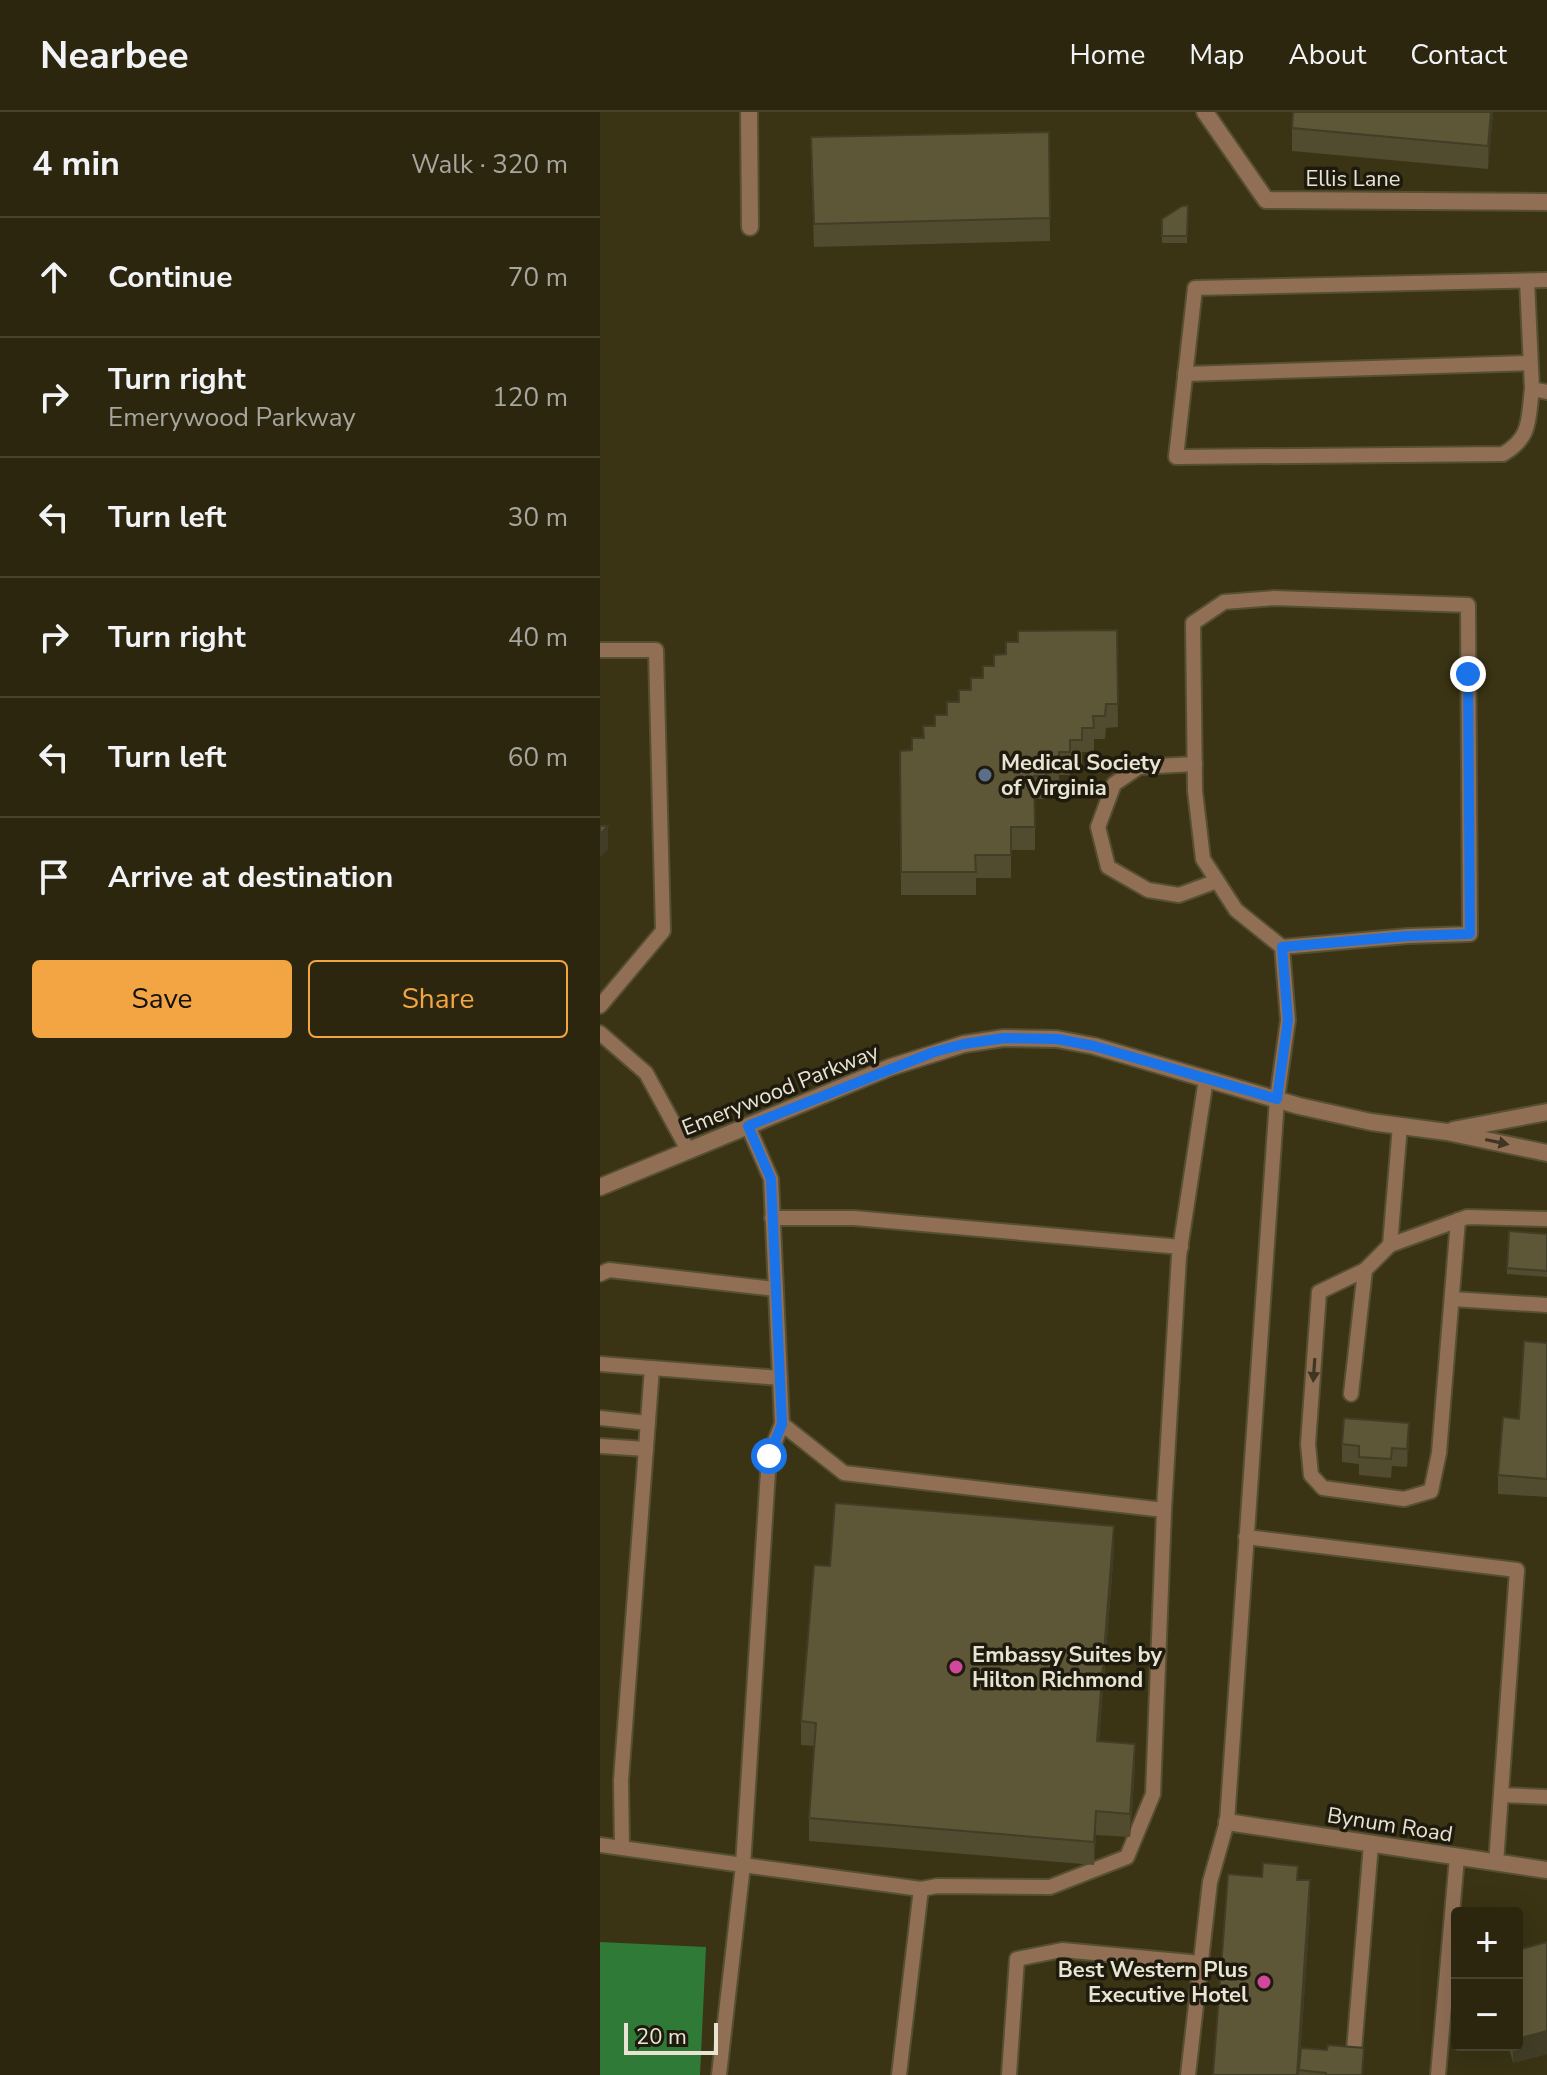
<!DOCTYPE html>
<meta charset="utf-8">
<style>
body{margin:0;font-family:"Nunito Sans",sans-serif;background:#38321d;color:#f1f3f6}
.controls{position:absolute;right:24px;bottom:24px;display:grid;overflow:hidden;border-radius:8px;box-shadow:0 8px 32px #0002}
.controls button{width:72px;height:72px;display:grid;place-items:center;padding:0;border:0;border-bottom:2px solid #48432f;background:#2c260f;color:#f1f3f6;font:40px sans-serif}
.scale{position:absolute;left:24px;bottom:20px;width:94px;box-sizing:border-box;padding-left:8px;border:4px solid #e7e4d2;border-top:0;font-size:22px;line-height:28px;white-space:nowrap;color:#e7e4d2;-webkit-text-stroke:6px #1e1b0e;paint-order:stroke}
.stop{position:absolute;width:24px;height:24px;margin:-18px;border:6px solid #1a73e8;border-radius:50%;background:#fff}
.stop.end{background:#1a73e8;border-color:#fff;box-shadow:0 2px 8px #0008}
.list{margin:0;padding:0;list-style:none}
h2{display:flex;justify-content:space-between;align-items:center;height:104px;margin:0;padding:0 32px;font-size:34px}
h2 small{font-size:26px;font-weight:400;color:#a6a59e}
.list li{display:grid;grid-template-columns:52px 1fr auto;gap:24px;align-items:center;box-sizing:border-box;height:120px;padding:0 32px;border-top:2px solid #48432f}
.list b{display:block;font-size:30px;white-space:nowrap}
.list p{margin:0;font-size:26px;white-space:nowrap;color:#a6a59e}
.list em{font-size:26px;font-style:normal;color:#a6a59e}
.actions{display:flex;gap:16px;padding:24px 32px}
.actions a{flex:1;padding:18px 0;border:2px solid #f3a443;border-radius:8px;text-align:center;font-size:28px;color:#f3a443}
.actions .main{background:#f3a443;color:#111}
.icon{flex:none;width:44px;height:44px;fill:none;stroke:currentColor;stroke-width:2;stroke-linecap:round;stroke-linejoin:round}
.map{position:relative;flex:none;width:947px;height:1963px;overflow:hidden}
header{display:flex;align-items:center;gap:48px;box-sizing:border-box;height:112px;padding:0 40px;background:#2c260f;border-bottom:2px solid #48432f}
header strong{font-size:38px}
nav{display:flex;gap:44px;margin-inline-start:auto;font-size:28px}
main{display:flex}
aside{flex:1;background:#2c260f}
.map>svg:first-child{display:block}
.forest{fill:#2f7a37}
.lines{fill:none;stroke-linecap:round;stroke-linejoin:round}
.service-casing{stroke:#564f32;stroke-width:18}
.minor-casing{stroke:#564f32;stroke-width:20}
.service{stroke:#906f55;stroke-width:14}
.minor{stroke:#906f55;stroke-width:16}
.wall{fill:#514b2f}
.shaded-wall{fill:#423d26}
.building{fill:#5e5737;stroke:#423d26;stroke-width:2}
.oneway{fill:#403423}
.route{stroke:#1a73e8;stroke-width:10}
.service-dot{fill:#5c6f8a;stroke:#1e1b0e;stroke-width:3}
.hotel-dot{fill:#d1479c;stroke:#1e1b0e;stroke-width:3}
.labels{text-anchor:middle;stroke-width:7;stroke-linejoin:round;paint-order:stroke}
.street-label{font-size:22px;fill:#e7e4d2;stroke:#1e1b0e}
.poi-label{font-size:22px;font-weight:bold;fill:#e7e4d2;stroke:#1e1b0e;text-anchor:start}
</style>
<header>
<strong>Nearbee</strong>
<nav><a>Home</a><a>Map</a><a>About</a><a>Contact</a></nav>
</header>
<main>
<aside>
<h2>4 min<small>Walk · 320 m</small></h2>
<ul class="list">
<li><svg class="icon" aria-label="ahead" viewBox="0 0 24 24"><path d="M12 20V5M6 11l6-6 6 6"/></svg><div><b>Continue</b></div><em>70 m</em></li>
<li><svg class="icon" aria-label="right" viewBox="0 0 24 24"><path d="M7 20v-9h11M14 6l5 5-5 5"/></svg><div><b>Turn right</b><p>Emerywood Parkway</p></div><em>120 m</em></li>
<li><svg class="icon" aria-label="left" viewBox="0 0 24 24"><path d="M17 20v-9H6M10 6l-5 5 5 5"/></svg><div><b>Turn left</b></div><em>30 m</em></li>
<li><svg class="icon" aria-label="right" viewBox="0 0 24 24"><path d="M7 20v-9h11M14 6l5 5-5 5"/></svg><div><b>Turn right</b></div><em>40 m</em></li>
<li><svg class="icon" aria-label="left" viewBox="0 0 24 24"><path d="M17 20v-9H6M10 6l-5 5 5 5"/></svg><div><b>Turn left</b></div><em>60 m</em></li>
<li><svg class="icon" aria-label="arrive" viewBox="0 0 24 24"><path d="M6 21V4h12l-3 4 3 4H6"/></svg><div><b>Arrive at destination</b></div></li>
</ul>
<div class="actions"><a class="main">Save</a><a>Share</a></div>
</aside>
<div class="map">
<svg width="947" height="1963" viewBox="0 0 947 1963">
<rect width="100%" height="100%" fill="#3a3314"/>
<polygon class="forest" points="0,1830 106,1835 100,1963 0,1963"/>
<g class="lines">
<defs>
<g id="service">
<polyline points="927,169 932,277 947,280"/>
<polyline points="585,262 930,251"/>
<path d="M932,277C928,307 932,325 903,342L576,345L595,176L947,168"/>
<polyline points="0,538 56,538 63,819 0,894"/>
<polyline points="595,652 539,655 514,672 498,715 508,755 548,778 579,783 617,769"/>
<polyline points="0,921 46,961 88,1038"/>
<polyline points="148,1014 171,1067 182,1312 244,1361 564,1398 579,1144 606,967"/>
<polyline points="172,1106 254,1106 581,1135"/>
<polyline points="790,1133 800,1013"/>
<polyline points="765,1158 719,1180 708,1332 711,1363 723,1376 804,1387 831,1379 839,1341 858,1108"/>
<polyline points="0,1162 9,1158 175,1177"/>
<polyline points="852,1187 947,1193"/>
<polyline points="0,1252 180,1266"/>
<polyline points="751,1282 765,1158 790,1133 867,1105 947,1107"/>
<polyline points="0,1306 48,1311"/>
<polyline points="0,1334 46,1337"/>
<polyline points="646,1425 917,1458 896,1751"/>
<polyline points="901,1683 947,1685"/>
<polyline points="0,1733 143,1753 169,1344 182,1312"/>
<polyline points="22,1736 21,1668 52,1256"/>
<polyline points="119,1963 143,1753 321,1777 337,1774 450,1775 527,1745 553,1682 564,1398"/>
<polyline points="299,1963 321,1777"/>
<polyline points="409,1963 417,1847 462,1838 601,1851"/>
<polyline points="588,1963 610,1770 627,1710 677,987 688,908 682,835 636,798 603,747 595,679 593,511 624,490 674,486 868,493 870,822 808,824 682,835"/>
<polyline points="752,1963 771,1732"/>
<polyline points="838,1963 857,1745"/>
</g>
<g id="minor">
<polyline points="149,0 150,115"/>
<polyline points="605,0 666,88 947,90"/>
<polyline points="853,1018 947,1000"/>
<polyline points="0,1075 291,955 364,932 404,926 457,927 494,934 699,994 771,1010 847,1020 947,1041"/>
<polyline points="627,1710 947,1758"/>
</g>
</defs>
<use href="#service" class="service-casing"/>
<use href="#minor" class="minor-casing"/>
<use href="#service" class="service"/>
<use href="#minor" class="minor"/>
</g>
<g class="wall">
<polygon points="893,0 888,57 692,39 692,16"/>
<polygon points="449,20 450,129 214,135 211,48"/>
<polygon points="588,94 587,131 562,131 562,107"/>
<polygon points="517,518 518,615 506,616 505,627 494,627 494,640 482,640 482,651 470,651 470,663 459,663 459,676 447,675 446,687 435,687 435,738 411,738 411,766 376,766 376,783 301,783 300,639 312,638 418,530"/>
<polygon points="947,1122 947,1165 907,1162 907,1156"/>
<polygon points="947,1231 947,1385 898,1382 898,1363"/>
<polygon points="809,1329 807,1355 792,1354 791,1366 759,1363 759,1352 742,1350 742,1332"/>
<polygon points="514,1438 499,1629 535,1656 530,1725 496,1723 494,1753 209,1729 209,1706 215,1634 201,1633 201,1609 230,1454"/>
<polygon points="698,1768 710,1799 700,1945 762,1963 613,1963"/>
<polygon points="947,1830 947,1942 913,1951 908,1933 917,1933"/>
</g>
<g class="shaded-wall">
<polygon points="891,0 893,0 888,57 888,34"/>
<polygon points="8,714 8,737 0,745 0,722"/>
<polygon points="809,1311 809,1329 807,1355 807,1337"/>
<polygon points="514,1414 514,1438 497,1652 497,1629"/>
<polygon points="535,1632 535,1656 530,1725 530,1702"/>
<polygon points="496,1699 496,1723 494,1753 494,1730"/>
<polygon points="710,1768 710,1799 699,1963 697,1963"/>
<polygon points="947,1919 947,1942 913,1951 913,1933 917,1933 917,1927"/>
</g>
<g class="building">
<polygon points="693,0 891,0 888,34 692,16"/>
<polygon points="449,20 450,106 214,112 211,25"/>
<polygon points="582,94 588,94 587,124 562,124 562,107"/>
<polygon points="517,518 518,592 506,592 505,604 493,604 494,616 482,616 482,628 470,628 470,640 459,640 459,653 447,652 446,664 434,664 435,715 411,715 411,743 375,743 376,760 301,760 300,639 312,638 312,626 324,626 323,614 335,614 335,603 347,603 347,590 359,590 359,578 371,578 371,566 383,566 383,554 394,554 394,543 406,542 406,530 418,530 418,519"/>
<polygon points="0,714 8,714 0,722"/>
<polygon points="909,1119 947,1122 947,1159 907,1156"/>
<polygon points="924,1229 947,1231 947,1367 898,1363 903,1305 919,1307"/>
<polygon points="744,1306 809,1311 807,1337 792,1336 791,1347 759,1345 759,1334 742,1332"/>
<polygon points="235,1391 514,1414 497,1629 535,1632 530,1702 496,1699 494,1730 209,1706 216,1611 201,1609 214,1453 230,1454"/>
<polygon points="663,1751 698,1754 697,1768 710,1768 697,1963 613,1963 628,1762 662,1765"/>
<polygon points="947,1830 947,1919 917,1927 917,1838"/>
<polygon points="728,1933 764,1936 762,1963 726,1963 726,1961 699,1958 701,1936 727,1938"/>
</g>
<defs><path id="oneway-solid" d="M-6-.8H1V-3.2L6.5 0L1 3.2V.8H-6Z" transform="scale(2)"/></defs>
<g class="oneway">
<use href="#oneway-solid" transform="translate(897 1030) rotate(12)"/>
<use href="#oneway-solid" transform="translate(714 1258) rotate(94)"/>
</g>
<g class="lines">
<polyline class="route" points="169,1344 182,1312 171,1067 148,1014 334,940 364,932 404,926 457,927 494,934 677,987 688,908 682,835 808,824 870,822 868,562"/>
</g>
<circle class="service-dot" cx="385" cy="663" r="8"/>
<g class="hotel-dot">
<circle cx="356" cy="1555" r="8"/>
<circle cx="664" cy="1870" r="8"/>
</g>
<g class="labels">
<g class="street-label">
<text x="753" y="74">Ellis Lane</text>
<text transform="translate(180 977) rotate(-22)" y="8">Emerywood Parkway</text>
<text transform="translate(790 1712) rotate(9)" y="8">Bynum Road</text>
</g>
<g class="poi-label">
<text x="401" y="658">Medical Society<tspan x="401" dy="25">of Virginia</tspan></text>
<text x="372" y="1550">Embassy Suites by<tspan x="372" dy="25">Hilton Richmond</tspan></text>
<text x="648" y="1865" text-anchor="end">Best Western Plus<tspan x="648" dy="25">Executive Hotel</tspan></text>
</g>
</g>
</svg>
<div class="controls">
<button>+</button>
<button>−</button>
</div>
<div class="scale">20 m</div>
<div class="stop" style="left:169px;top:1344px"></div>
<div class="stop end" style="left:868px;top:562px"></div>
</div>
</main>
